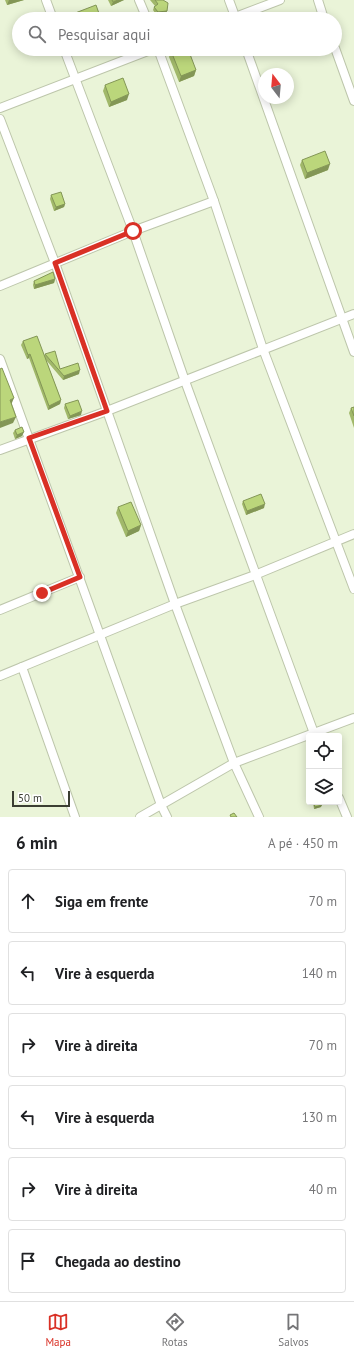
<!DOCTYPE html>
<html lang="pt">
<meta charset="utf-8">
<style>
body{margin:0;font-family:"PT Sans",sans-serif;background:#f6f6f6;color:#202124}
.controls{position:absolute;right:12px;bottom:12px;display:grid;overflow:hidden;border-radius:4px;box-shadow:0 2px 10px #0003}
.controls button{width:36px;height:36px;display:grid;place-items:center;padding:0;border:0;border-bottom:1px solid #e0e0e0;background:#fff;color:#202124;font:20px sans-serif}
.compass{position:absolute;left:258px;top:68px;width:36px;height:36px;border-radius:50%;background:#fff;box-shadow:0 2px 10px #0003;rotate:344deg}
.scale{position:absolute;left:12px;bottom:10px;width:58px;box-sizing:border-box;padding-left:4px;border:2px solid #3b3e33;border-top:0;font-size:11px;line-height:14px;white-space:nowrap;color:#3b3e33;-webkit-text-stroke:3px #fff;paint-order:stroke}
.stop{position:absolute;width:12px;height:12px;margin:-9px;border:3px solid #d93025;border-radius:50%;background:#fff}
.stop.end{background:#d93025;border-color:#fff;box-shadow:0 1px 4px #0008}
.list{margin:0;padding:0;list-style:none}
h2{display:flex;justify-content:space-between;align-items:center;height:52px;margin:0;padding:0 16px;font-size:17px}
h2 small{font-size:13px;font-weight:400;color:#757577}
.list li{display:grid;grid-template-columns:26px 1fr auto;gap:12px;align-items:center;box-sizing:border-box;height:64px;margin:0 8px 8px;padding:0 8px;border:1px solid #e0e0e0;border-radius:4px}
.list b{display:block;font-size:15px;white-space:nowrap}
.list em{font-size:13px;font-style:normal;color:#757577}
.icon{flex:none;width:22px;height:22px;fill:none;stroke:currentColor;stroke-width:2;stroke-linecap:round;stroke-linejoin:round}
.map{position:relative;flex:none;width:354px;height:817px;overflow:hidden}
.search{position:absolute;background:#fff;box-shadow:0 2px 10px #0003;left:12px;right:12px;top:12px;height:44px;display:flex;align-items:center;gap:10px;box-sizing:border-box;padding:0 14px;border-radius:22px;color:#757577;font-size:15px}
.sheet{height:484px;background:#fff}
nav{display:flex;justify-content:space-around;align-items:center;box-sizing:border-box;height:56px;border-top:1px solid #e0e0e0;background:#fff;font-size:11px;color:#757577}
nav a{display:grid;justify-items:center;gap:2px}
nav .on{color:#d93025}
.map>svg:first-child{display:block}
.lines{fill:none;stroke-linecap:round;stroke-linejoin:round}
.minor-casing{stroke:#bdc6ab;stroke-width:10}
.minor{stroke:#fff;stroke-width:8}
.wall{fill:#a1b86a}
.shaded-wall{fill:#839656}
.building{fill:#bbd67b;stroke:#839656}
.route{stroke:#d93025;stroke-width:5}
</style>
<div class="map">
<svg width="354" height="817" viewBox="0 0 354 817">
<rect width="100%" height="100%" fill="#eaf4d8"/>
<g class="lines">
<defs>
<g id="minor">
<polyline points="46,0 53,19"/>
<polyline points="139,0 147,19"/>
<polyline points="229,0 236,19"/>
<polyline points="318,0 324,19"/>
<polyline points="230,19 280,0"/>
<polyline points="335,48 354,101"/>
<polyline points="64,49 133,231 185,381 315,736"/>
<polyline points="158,49 214,201 263,349 354,589"/>
<polyline points="246,49 354,352"/>
<polyline points="0,108 153,49"/>
<polyline points="0,119 55,263 175,604 234,763 259,817"/>
<polyline points="0,286 133,231 214,201"/>
<path d="M0,359C55,508 107,656 161,805L167,817"/>
<polyline points="0,450 107,411 354,314"/>
<polyline points="0,610 80,577"/>
<polyline points="22,667 75,817"/>
<polyline points="0,676 175,604 255,575 354,534"/>
<polyline points="339,798 347,817"/>
<polyline points="140,817 234,763 354,718"/>
</g>
</defs>
<use href="#minor" class="minor-casing"/>
<use href="#minor" class="minor"/>
</g>
<g class="wall">
<polygon points="5,0 24,0 7,5"/>
<polygon points="108,0 124,0 111,6"/>
<polygon points="150,0 163,0 167,11 165,14 157,16 153,10 154,7 155,6"/>
<polygon points="171,51 196,70 194,76 179,82 169,57"/>
<polygon points="105,85 127,100 109,107 103,91"/>
<polygon points="302,160 328,170 305,179 300,165"/>
<polygon points="51,195 65,204 64,207 54,211 50,199"/>
<polygon points="55,279 54,283 34,289 33,285 34,281"/>
<polygon points="23,341 44,356 45,354 60,369 79,374 63,380 46,360 61,400 60,404 48,410 29,358 27,359 21,345"/>
<polygon points="65,404 81,415 68,419 64,408"/>
<polygon points="354,407 354,428 349,413 351,408"/>
<polygon points="15,430 22,436 15,439 13,433"/>
<polygon points="243,501 264,508 246,515 242,504"/>
<polygon points="118,507 141,525 139,531 126,537 116,513"/>
<polygon points="313,802 321,802 321,807 314,809"/>
</g>
<g class="shaded-wall">
<polygon points="9,0 24,0 7,5"/>
<polygon points="118,0 124,0 111,6 113,2"/>
<polygon points="167,11 165,14 157,16 158,12"/>
<polygon points="196,70 194,76 179,82 181,76"/>
<polygon points="129,94 127,100 109,107 111,102"/>
<polygon points="330,164 328,170 305,179 307,173"/>
<polygon points="65,204 64,207 54,211 56,207"/>
<polygon points="55,279 54,283 34,289 35,285"/>
<polygon points="30,354 29,358 27,359 28,355"/>
<polygon points="80,370 79,374 63,380 64,376"/>
<polygon points="14,398 11,405 10,400"/>
<polygon points="61,400 60,404 48,410 49,406"/>
<polygon points="82,411 81,415 68,419 70,416"/>
<polygon points="16,417 13,423 0,428 0,422"/>
<polygon points="24,432 22,436 15,439 17,435"/>
<polygon points="265,504 264,508 246,515 247,511"/>
<polygon points="141,525 139,531 126,537 128,531"/>
<polygon points="322,805 321,807 314,809 315,807"/>
</g>
<g class="building">
<polygon points="112,0 118,0 113,2"/>
<polygon points="155,0 163,0 168,3 167,11 158,12 154,7 158,4"/>
<polygon points="96,5 101,19 71,19 70,15"/>
<polygon points="39,17 40,19 33,19"/>
<polygon points="177,49 188,49 196,70 181,76 171,51"/>
<polygon points="123,78 129,94 111,102 105,85"/>
<polygon points="325,151 330,164 307,173 302,160"/>
<polygon points="61,192 65,204 56,207 51,195"/>
<polygon points="53,272 55,279 35,285 34,281"/>
<polygon points="37,336 61,400 49,406 30,354 28,355 23,341"/>
<polygon points="55,351 60,369 78,363 80,370 64,376 45,354"/>
<polygon points="2,368 14,398 10,400 16,417 0,422 0,369"/>
<polygon points="78,400 82,411 70,416 65,404"/>
<polygon points="354,407 354,416 351,408"/>
<polygon points="22,427 24,432 17,435 15,430"/>
<polygon points="261,494 265,504 247,511 243,501"/>
<polygon points="131,502 141,525 128,531 118,507"/>
<polygon points="313,802 321,802 322,805 315,807"/>
<polygon points="234,813 237,817 231,817 230,815"/>
</g>
<g class="lines">
<polyline class="route" points="42,593 80,577 29,438 107,411 55,263 133,231"/>
</g>
</svg>
<div class="controls">
<button><svg class="icon" aria-label="locate" viewBox="0 0 24 24"><circle cx="12" cy="12" r="6"/><path d="M12 2v4M12 18v4M2 12h4M18 12h4"/></svg></button>
<button><svg class="icon" aria-label="layers" viewBox="0 0 24 24"><path d="M12 4l9 5-9 5-9-5zM3 14l9 5 9-5"/></svg></button>
</div>
<svg class="compass" viewBox="-18 -18 36 36"><path d="M0-13l5 13h-10z" fill="#e53935"/><path d="M0 13l5-13h-10z" fill="#757577"/></svg>
<div class="scale">50 m</div>
<div class="stop" style="left:133px;top:231px"></div>
<div class="stop end" style="left:42px;top:593px"></div>
<div class="search"><svg class="icon" aria-label="search" viewBox="0 0 24 24"><circle cx="10" cy="10" r="6"/><path d="M15 15l6 6"/></svg>Pesquisar aqui</div>
</div>
<section class="sheet">
<h2>6 min<small>A pé · 450 m</small></h2>
<ul class="list">
<li><svg class="icon" aria-label="ahead" viewBox="0 0 24 24"><path d="M12 20V5M6 11l6-6 6 6"/></svg><div><b>Siga em frente</b></div><em>70 m</em></li>
<li><svg class="icon" aria-label="left" viewBox="0 0 24 24"><path d="M17 20v-9H6M10 6l-5 5 5 5"/></svg><div><b>Vire à esquerda</b></div><em>140 m</em></li>
<li><svg class="icon" aria-label="right" viewBox="0 0 24 24"><path d="M7 20v-9h11M14 6l5 5-5 5"/></svg><div><b>Vire à direita</b></div><em>70 m</em></li>
<li><svg class="icon" aria-label="left" viewBox="0 0 24 24"><path d="M17 20v-9H6M10 6l-5 5 5 5"/></svg><div><b>Vire à esquerda</b></div><em>130 m</em></li>
<li><svg class="icon" aria-label="right" viewBox="0 0 24 24"><path d="M7 20v-9h11M14 6l5 5-5 5"/></svg><div><b>Vire à direita</b></div><em>40 m</em></li>
<li><svg class="icon" aria-label="arrive" viewBox="0 0 24 24"><path d="M6 21V4h12l-3 4 3 4H6"/></svg><div><b>Chegada ao destino</b></div></li>
</ul>
</section>
<nav>
<a class="on"><svg class="icon" aria-label="map" viewBox="0 0 24 24"><path d="M3 6l6-2 6 2 6-2v14l-6 2-6-2-6 2zM9 4v14M15 6v14"/></svg>Mapa</a>
<a><svg class="icon" aria-label="directions" viewBox="0 0 24 24"><path d="M12 3l9 9-9 9-9-9zM9 14v-3h6M13 9l2 2-2 2"/></svg>Rotas</a>
<a><svg class="icon" aria-label="saved" viewBox="0 0 24 24"><path d="M7 4h10v16l-5-4-5 4z"/></svg>Salvos</a>
</nav>
